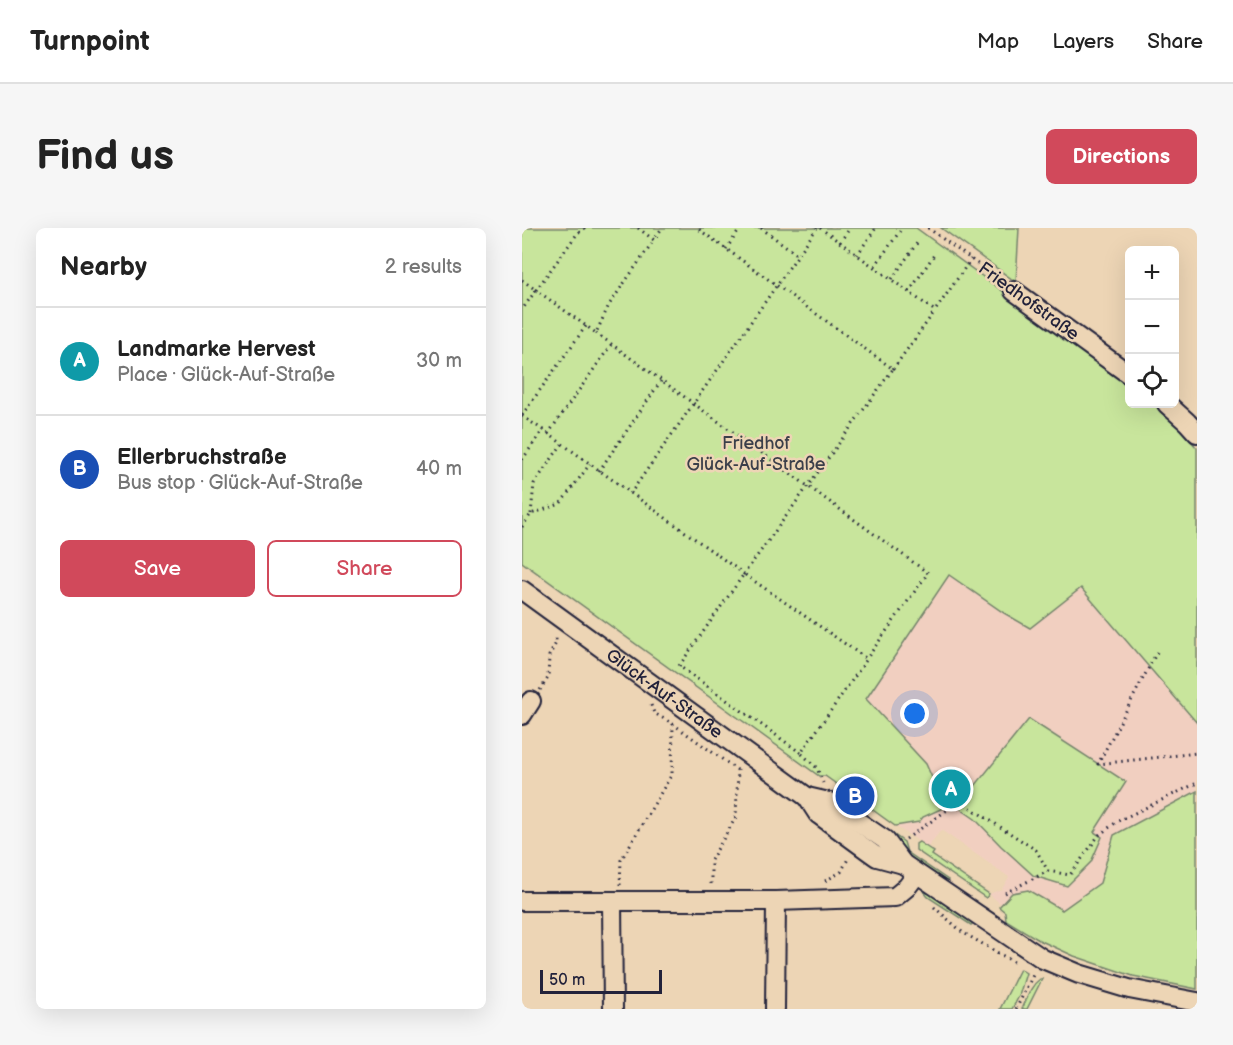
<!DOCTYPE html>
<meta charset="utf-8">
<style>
body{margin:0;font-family:"Balsamiq Sans",sans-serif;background:#f6f6f6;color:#222}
.controls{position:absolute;right:18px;top:18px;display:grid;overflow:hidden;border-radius:9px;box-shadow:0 6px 24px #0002}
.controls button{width:54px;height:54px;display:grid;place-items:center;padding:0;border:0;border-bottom:2px solid #e0e0e0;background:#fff;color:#222;font:30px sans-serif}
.scale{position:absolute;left:18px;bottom:15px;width:122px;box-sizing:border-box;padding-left:6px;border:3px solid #22223b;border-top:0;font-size:16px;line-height:21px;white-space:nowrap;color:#22223b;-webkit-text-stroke:4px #edd5b5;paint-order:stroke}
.you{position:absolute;left:393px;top:486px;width:21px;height:21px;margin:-15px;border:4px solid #fff;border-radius:50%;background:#1a73e8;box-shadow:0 0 0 9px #1a73e833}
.badge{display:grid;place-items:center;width:39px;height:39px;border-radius:50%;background:#d1495b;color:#fff;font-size:20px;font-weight:700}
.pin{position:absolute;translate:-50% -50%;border:3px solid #fff;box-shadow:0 2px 6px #0006}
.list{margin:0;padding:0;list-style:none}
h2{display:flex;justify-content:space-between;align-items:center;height:78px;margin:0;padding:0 24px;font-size:26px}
h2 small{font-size:20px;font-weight:400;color:#767676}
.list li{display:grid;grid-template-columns:39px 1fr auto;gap:18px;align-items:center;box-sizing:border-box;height:108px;padding:0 24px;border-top:2px solid #e0e0e0}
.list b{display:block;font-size:22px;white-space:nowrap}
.list p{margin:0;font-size:20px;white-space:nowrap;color:#767676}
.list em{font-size:20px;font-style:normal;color:#767676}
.actions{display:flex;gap:12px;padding:18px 24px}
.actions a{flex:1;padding:14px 0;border:2px solid #d1495b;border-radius:9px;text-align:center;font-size:21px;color:#d1495b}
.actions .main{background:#d1495b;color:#fff}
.icon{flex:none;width:33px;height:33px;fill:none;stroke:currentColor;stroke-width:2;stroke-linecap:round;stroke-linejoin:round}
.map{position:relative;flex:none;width:675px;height:781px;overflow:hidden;border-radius:9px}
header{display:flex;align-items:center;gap:36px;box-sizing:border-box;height:84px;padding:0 30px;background:#fff;border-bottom:2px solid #e0e0e0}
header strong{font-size:28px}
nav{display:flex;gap:33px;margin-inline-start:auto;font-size:21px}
.intro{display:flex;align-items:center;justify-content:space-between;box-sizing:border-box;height:144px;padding:0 36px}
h1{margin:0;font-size:42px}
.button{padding:15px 27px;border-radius:9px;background:#d1495b;color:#fff;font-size:21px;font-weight:700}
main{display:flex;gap:36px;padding:0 36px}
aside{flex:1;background:#fff;border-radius:9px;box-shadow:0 6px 24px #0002}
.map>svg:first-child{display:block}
.built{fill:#f1cfc0}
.green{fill:#c8e59c;stroke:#75846c;stroke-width:1.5}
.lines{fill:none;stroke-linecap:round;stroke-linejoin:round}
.street-casing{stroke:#22223b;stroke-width:22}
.path{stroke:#22223b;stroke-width:3;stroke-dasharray:1.5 4.5;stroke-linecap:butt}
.street{stroke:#edd5b5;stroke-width:18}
.labels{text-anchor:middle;stroke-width:5;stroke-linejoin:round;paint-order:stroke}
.street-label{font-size:18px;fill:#22223b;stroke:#edd5b5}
.park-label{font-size:18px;fill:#3b3f4a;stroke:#edd5b5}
</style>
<header>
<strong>Turnpoint</strong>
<nav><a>Map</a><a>Layers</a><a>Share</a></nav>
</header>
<div class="intro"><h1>Find us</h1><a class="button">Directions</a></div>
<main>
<aside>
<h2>Nearby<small>2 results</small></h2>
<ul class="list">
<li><span class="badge" style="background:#0f9aa8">A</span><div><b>Landmarke Hervest</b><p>Place · Glück-Auf-Straße</p></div><em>30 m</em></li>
<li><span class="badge" style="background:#1a4fb4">B</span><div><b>Ellerbruchstraße</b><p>Bus stop · Glück-Auf-Straße</p></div><em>40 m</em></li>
</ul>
<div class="actions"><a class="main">Save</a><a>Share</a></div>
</aside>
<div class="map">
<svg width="675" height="781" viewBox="0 0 675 781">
<rect width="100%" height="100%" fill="#edd5b5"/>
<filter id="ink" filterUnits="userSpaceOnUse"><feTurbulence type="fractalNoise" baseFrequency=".0167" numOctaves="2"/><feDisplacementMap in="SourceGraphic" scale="12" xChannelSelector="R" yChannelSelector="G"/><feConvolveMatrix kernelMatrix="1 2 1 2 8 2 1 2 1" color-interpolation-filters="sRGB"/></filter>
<g filter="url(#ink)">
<polygon class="built" points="428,347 482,385 559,360 675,495 675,563 592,607 578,655 540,682 490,665 479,676 467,666 480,661 487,649 419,602 406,619 373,598 397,594 401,589 422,579 344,471"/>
<g class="green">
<polygon points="0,0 394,0 607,155 608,176 632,176 661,204 675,220 675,495 559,360 508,400 482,385 427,347 344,471 404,536 423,579 401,589 397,594 373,598 340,574 339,569 330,562 324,563 303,548 297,548 0,334"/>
<polygon points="419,0 497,0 494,54"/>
<polygon points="507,491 604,554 572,604 580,609 569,634 545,658 512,648 479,618 453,591 436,579"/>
<polygon points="675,563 675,761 611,748 552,728 517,712 484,692 483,684 477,679 490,665 506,662 540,682 578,655 592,607"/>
<polygon points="351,592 382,614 385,624 426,652 423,657 375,624 348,596"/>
<polygon points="397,614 412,624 410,627 467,666 464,670 394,622 394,616"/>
<polygon points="402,664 409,666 451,695 449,697 406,669"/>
<polygon points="498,741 504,745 497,768 490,781 478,781"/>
<path d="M518,751H520L505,781H500C505,771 508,758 518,751Z"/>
</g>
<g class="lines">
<defs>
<g id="street">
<polyline points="492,63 608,147"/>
<polyline points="645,176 665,194 675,205"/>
<path id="s1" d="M0,362L285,569L296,586L348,624L355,629L381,636"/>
<polyline points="0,487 9,473"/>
<polyline points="285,569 307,574 323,585 363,612 381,636 521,731 557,746 607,761 675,774"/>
<polyline points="0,673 254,673 373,669 385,659 394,647"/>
<polyline points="90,673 91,781"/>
<polyline points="253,781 254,673"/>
</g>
</defs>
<use href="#street" class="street-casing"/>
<g class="path">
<polyline points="63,0 55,6 14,62 74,105 87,77 132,12"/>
<polyline points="116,0 132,12 140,0"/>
<polyline points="239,0 276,27"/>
<polyline points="298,0 413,83 449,31"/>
<polyline points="406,0 479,53"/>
<polyline points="318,14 328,0"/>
<polyline points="204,21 219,0"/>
<polyline points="335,27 354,0"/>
<polyline points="353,38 378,3"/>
<polyline points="370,51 395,15"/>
<polyline points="0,52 14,62 0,82"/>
<polyline points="387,64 412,27"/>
<polyline points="74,105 406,345 345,430"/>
<polyline points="371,141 413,83"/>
<polyline points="0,187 64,98"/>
<polyline points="0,188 21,202 0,232"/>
<polyline points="21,202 222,346 371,141 175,0"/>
<polyline points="26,206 89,117"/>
<polyline points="77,243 139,153"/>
<polyline points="108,266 295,0"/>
<polyline points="9,286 12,256 40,216"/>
<polyline points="0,299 9,286 38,276 68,236"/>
<polyline points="635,424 576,536 675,525"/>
<polyline points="18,462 26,450 27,428 34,415 34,407"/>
<polyline points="129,477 132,485 151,496 218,544"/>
<polyline points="279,525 157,438 222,346 345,431 279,525 295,540 301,555"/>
<polyline points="384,611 438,573 514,622 526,643"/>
<polyline points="303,653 319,644 327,629"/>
<polyline points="189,656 189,632 214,589 216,542"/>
<polyline points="98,657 99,632 150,546 151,496"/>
<polyline points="483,665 526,643 548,647 577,607 596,593 675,555"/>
<polyline points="412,679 440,704 495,736"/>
<polyline points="494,781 512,745"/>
</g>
<use href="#street" class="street"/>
</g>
</g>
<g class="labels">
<g class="street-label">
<text transform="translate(507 73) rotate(36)" y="6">Friedhofstraße</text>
<text dy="6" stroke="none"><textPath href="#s1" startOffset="176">Glück-Auf-Straße</textPath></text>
</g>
<g class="park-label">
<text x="234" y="221">Friedhof<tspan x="234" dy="21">Glück-Auf-Straße</tspan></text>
</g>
</g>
</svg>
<div class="controls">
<button>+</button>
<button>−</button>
<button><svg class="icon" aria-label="locate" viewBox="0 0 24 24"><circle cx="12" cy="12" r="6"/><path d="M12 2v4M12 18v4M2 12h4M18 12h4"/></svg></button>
</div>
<div class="scale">50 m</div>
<div class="you"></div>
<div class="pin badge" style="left:429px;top:561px;background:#0f9aa8">A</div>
<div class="pin badge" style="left:333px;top:568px;background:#1a4fb4">B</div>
</div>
</main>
